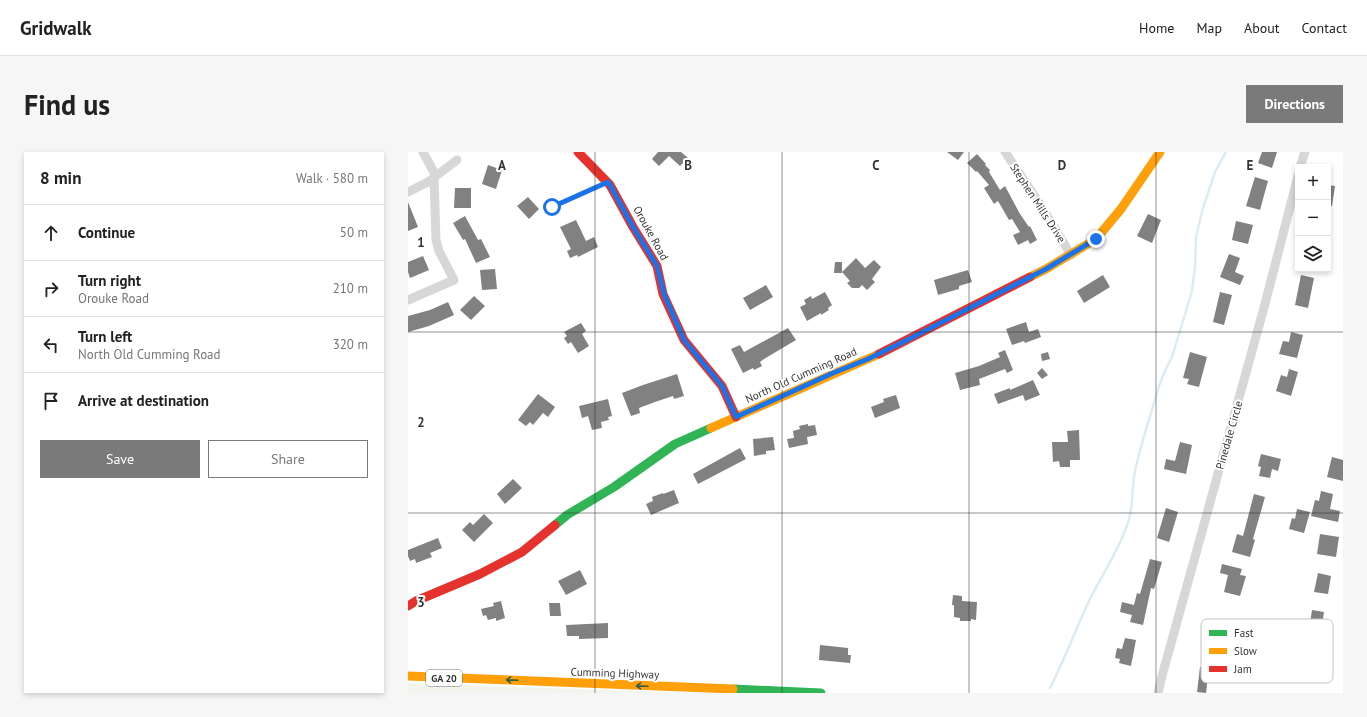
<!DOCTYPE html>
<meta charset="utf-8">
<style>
body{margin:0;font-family:"PT Sans",sans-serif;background:#f6f6f6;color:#222}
.controls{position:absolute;right:12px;top:12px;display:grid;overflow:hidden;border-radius:0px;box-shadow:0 2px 6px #0003}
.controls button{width:36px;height:36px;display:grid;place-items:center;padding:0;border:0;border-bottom:1px solid #e0e0e0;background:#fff;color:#222;font:20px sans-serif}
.stop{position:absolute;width:12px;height:12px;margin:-9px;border:3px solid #1a73e8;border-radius:50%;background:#fff}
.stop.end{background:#1a73e8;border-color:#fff;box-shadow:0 1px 4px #0008}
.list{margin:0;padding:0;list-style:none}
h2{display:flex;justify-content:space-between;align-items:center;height:52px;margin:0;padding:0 16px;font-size:17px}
h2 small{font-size:13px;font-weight:400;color:#767676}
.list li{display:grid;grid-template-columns:26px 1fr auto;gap:12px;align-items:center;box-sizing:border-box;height:56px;padding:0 16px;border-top:1px solid #e0e0e0}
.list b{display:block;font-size:15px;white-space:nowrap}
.list p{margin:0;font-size:13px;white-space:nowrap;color:#767676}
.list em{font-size:13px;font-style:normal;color:#767676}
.actions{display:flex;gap:8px;padding:12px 16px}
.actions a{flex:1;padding:9px 0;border:1px solid #7a7a7a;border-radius:0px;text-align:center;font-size:14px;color:#7a7a7a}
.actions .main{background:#7a7a7a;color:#fff}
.icon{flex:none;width:22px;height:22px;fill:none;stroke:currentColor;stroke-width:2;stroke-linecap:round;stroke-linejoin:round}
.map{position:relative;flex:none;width:935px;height:541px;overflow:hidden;border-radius:0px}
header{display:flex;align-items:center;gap:24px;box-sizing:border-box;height:56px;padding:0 20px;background:#fff;border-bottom:1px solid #e0e0e0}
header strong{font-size:19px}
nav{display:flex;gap:22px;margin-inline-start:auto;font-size:14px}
.intro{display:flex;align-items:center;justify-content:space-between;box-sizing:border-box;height:96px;padding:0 24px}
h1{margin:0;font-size:28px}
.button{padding:10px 18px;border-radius:0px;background:#7a7a7a;color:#fff;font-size:14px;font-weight:700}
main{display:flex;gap:24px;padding:0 24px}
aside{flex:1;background:#fff;border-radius:0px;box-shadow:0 2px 6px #0003}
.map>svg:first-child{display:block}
.green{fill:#f1f5ed}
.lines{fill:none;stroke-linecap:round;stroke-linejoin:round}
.stream{stroke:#ddebf3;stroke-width:2.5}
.building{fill:#818181}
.lane{stroke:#d7d7d7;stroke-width:4.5}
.street{stroke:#d7d7d7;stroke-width:9}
.fast{stroke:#30b455;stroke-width:9}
.slow{stroke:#ff9f0a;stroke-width:9}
.jam{stroke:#e5322d;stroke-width:9}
.oneway{stroke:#32603f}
.route{stroke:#1a73e8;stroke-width:5}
.grid{fill:none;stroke:#333;stroke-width:1;stroke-opacity:0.55}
.labels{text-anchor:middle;stroke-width:4;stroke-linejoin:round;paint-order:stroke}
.shield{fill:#fff;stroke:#707070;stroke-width:1}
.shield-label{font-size:10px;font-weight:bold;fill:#333}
.street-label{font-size:11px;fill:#333;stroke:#fff}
.key{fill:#fff;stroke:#c2c2c2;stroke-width:1}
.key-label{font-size:11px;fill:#333}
.grid-label{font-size:13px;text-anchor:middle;font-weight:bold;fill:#333;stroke:#fff;stroke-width:4;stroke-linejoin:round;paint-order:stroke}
</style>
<header>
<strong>Gridwalk</strong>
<nav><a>Home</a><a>Map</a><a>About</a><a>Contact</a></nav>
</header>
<div class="intro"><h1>Find us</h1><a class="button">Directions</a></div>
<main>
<aside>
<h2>8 min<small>Walk · 580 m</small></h2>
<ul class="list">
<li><svg class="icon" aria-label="ahead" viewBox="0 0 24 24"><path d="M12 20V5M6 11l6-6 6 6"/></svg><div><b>Continue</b></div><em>50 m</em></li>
<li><svg class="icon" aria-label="right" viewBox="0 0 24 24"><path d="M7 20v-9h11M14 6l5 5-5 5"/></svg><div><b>Turn right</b><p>Orouke Road</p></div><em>210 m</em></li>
<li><svg class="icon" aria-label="left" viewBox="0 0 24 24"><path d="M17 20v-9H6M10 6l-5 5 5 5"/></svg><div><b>Turn left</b><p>North Old Cumming Road</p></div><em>320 m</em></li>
<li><svg class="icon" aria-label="arrive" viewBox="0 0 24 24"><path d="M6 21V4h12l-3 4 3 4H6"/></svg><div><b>Arrive at destination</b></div></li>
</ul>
<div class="actions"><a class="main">Save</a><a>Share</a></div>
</aside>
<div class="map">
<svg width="935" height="541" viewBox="0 0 935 541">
<rect width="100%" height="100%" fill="#fff"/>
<polygon class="green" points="0,531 283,541 0,541"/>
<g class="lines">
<path class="stream" d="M642,536C657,507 668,476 682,447C694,423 709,401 718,376C726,358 723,339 727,319C733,291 743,262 751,234L756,221L764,205L784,139L787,115L788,85L795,56L807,20L818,0"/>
</g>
<g class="building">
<polygon points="250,0 273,0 280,6 272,14 261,4 251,14 244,7"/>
<polygon points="539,0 556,0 550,8"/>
<polygon points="854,0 869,0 864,16 850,11"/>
<polygon points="569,2 578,12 577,13 582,18 581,20 592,38 597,34 612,62 621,75 622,74 629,88 622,92 620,88 610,93 605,83 612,80 604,67 601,68 590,49 586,52 576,36 581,33 569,19 568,20 559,11"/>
<polygon points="80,13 94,18 88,37 74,32"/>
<polygon points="847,25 860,29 852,58 838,54"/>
<polygon points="920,33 927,34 924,54 920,54"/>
<polygon points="47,36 63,36 63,56 46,56"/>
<polygon points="120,45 131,57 121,67 109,54"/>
<polygon points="0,50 10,75 0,79"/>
<polygon points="740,62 753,68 744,91 729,84"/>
<polygon points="57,64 70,88 73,87 82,105 68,111 57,87 55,88 45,71"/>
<polygon points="168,68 178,89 186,85 190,95 170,105 169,103 162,106 159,99 163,97 152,75"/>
<polygon points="828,69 845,73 840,92 824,88"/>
<polygon points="821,102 832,106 827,120 836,124 832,133 812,125"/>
<polygon points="15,104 21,118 2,126 0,120 0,110"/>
<polygon points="448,106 457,116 466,108 473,115 464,127 467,130 459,138 454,133 451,136 444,136 439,131 442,129 434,120"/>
<polygon points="427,110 434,110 434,121 426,121"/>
<polygon points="87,117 89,137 74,138 72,118"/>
<polygon points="560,118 564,130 551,134 551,137 530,143 526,128"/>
<polygon points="695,123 702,135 676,151 669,139"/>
<polygon points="893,123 906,126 900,156 887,153"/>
<polygon points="358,133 365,145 342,158 335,146"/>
<polygon points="417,140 424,153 420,156 421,158 413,163 413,161 399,169 392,155 398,152 396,148 403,144 404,147"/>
<polygon points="812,140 824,143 816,173 805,170"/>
<polygon points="66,144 77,154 63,168 52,158"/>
<polygon points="40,150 46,163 21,174 0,180 0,164 22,158"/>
<polygon points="618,170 621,180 630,177 633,185 617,191 616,189 604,193 598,177"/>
<polygon points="173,171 178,179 174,182 181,194 170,201 163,190 160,192 156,186 159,184 156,180"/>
<polygon points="380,176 388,188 356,207 352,210 354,214 346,218 345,216 335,221 323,197 332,193 336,200"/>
<polygon points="883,180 895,183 889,206 871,202 875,189 881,190"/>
<polygon points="597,198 605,218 599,221 597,217 571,227 572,233 552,238 547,221 571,214 592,205 590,201"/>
<polygon points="640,200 642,207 634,209 633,202"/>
<polygon points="782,200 799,205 791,235 779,232 781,227 775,226"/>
<polygon points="634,216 640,223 634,227 629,221"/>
<polygon points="881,217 890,220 883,244 868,239 873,223 879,225"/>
<polygon points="269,222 276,244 266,247 265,244 247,250 231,256 232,261 223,264 214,241 235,233"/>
<polygon points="625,228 632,243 617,249 615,243 590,252 586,242 602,236 602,238"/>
<polygon points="130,242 147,255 140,265 135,261 125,273 122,270 118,274 110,268"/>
<polygon points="488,243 492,256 467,266 463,255 476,250 475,247"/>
<polygon points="200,247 204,264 200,265 201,268 193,270 194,276 184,278 180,264 174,266 171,254"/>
<polygon points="400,272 400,274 407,273 409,283 399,285 400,292 381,296 379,287 386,286 385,279 392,277 391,274"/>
<polygon points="671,278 672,308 662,308 662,315 652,315 651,309 645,310 644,290 660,290 659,279"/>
<polygon points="365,285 367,298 358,299 358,302 346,304 345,287"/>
<polygon points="772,290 784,293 778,322 756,317 758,307 767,309"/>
<polygon points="332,296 338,307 290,332 285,322"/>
<polygon points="853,302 873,307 870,319 864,317 862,326 851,324 853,315 850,314"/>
<polygon points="924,305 935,308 935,329 919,325"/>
<polygon points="105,327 114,336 97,352 89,342"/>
<polygon points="266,338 271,351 243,363 238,352 245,349 244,345 255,341 255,342"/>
<polygon points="913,339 925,342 922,357 932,359 930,370 903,364 907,348 911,349"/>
<polygon points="846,342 857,345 845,387 847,388 842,405 824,400 829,382 835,384"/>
<polygon points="758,356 770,360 761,390 749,386"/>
<polygon points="889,357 902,360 896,381 881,377 884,366 887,367"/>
<polygon points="76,362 85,371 66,390 54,378 62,370 65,373"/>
<polygon points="912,382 931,385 928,405 909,402"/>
<polygon points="30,386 34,396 22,401 24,405 8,411 7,407 2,409 0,404 0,398"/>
<polygon points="742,407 754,410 746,437 743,436 735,473 722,470 724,463 712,460 714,450 726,453 729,441 732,442"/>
<polygon points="814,412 834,417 832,423 838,424 832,444 816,440 820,423 812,421"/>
<polygon points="172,418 179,432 158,443 150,429"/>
<polygon points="910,421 923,424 920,442 906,440"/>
<polygon points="545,443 554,444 554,449 569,450 568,468 563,467 563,469 552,469 552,466 546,465 546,453 544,453"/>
<polygon points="93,449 97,466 88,469 88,466 80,468 78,463 75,464 73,457 86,454 85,451"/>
<polygon points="141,451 152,451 153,464 142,464"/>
<polygon points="904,458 916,460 913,480 901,478"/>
<polygon points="200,471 200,486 171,487 171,484 159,484 158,473"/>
<polygon points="717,486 728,488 723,514 711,511 712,507 707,506 709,496 714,497"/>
<polygon points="412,493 440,496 440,503 443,503 442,511 411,508"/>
<polygon points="792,515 801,516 798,541 789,540"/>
</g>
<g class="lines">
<polyline class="lane" points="144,55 197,31"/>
<g class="street">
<polyline points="15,0 28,24"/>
<polyline points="597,0 632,52 663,103"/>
<polyline points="892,15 897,0"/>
<polyline points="0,40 20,30 49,8"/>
<polyline points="0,148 46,128 31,99 28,88 26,26"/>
<polyline points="750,541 754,524 857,152 890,24"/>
</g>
<g class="fast">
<polyline points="147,373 159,363 206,335 267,292 303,276"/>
<polyline points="325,537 413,541"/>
</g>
<g class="slow">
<polyline points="622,125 638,117 688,87 713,57 752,0"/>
<polyline points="303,276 471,202"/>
<polyline points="0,524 325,537"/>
</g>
<g class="jam">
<polyline points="170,0 202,33 225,75 249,114 255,142 276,188 314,234 328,265"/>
<polyline points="471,202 622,125"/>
<polyline points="0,454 8,449 72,422 114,400 147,373"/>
</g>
</g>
<defs><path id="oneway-shaft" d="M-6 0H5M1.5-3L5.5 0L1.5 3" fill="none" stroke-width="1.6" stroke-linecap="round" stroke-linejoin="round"/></defs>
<g class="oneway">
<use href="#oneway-shaft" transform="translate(104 528) rotate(-178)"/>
<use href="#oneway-shaft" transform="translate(234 534) rotate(-178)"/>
</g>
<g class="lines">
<polyline class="route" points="144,55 200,30 202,33 225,75 249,114 256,142 276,188 314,234 328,265 425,221 460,207 501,187 638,117 688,87"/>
</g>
<path class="grid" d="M187,0V541M374,0V541M561,0V541M748,0V541M0,180H935M0,361H935"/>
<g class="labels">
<rect class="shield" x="18" y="518" width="36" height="16" rx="3"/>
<g class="shield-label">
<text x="36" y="530">GA 20</text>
</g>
<g class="street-label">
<text transform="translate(630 51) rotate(57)" y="4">Stephen Mills Drive</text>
<text transform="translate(243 81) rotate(61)" y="4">Orouke Road</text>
<text transform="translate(393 223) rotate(-24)" y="4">North Old Cumming Road</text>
<text transform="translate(821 283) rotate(-74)" y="4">Pinedale Circle</text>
<text transform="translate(207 521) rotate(2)" y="4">Cumming Highway</text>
</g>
</g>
<rect x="793" y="467" width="132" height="64" rx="6" class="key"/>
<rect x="801" y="478" width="18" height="6" fill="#30b455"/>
<rect x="801" y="496" width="18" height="6" fill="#ff9f0a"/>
<rect x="801" y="514" width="18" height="6" fill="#e5322d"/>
<g class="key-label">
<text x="826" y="485">Fast</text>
<text x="826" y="503">Slow</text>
<text x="826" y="521">Jam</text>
</g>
<g class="grid-label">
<text x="94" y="18">A</text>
<text x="280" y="18">B</text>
<text x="468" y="18">C</text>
<text x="654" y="18">D</text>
<text x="842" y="18">E</text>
<text x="13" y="95">1</text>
<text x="13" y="275">2</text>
<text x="13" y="455">3</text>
</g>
</svg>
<div class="controls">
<button>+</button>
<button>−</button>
<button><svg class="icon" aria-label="layers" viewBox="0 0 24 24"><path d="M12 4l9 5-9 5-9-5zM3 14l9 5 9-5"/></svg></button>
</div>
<div class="stop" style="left:144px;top:55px"></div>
<div class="stop end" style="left:688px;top:87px"></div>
</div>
</main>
